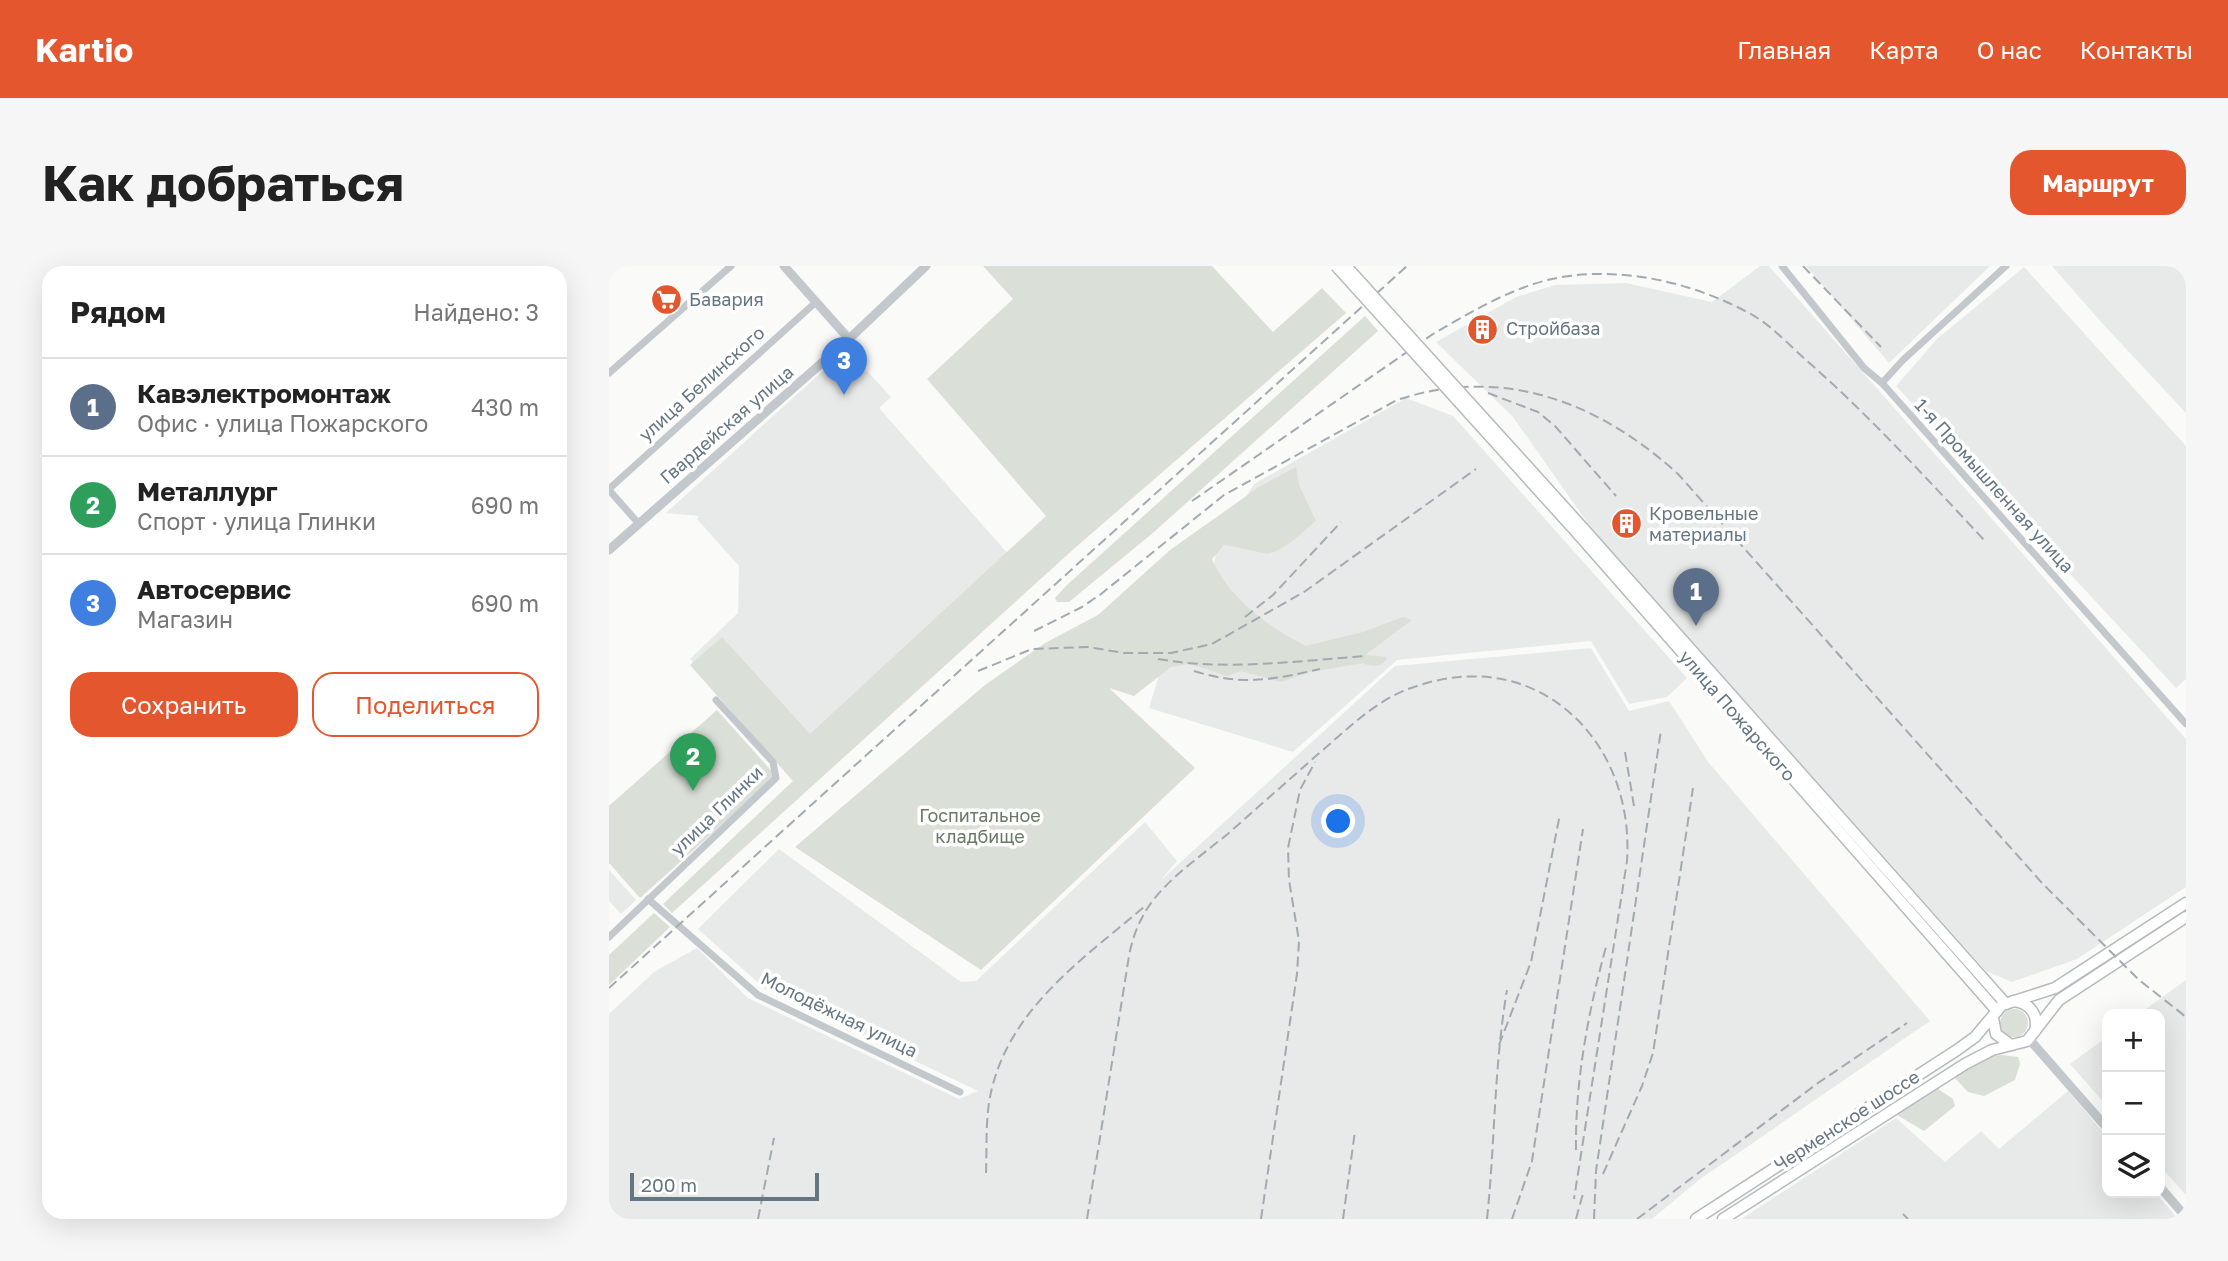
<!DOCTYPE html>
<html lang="ru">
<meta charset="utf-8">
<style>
body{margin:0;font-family:"Golos Text",sans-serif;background:#f6f6f6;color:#222}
.controls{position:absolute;right:21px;bottom:21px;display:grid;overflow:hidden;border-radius:14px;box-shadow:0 7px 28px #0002}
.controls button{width:63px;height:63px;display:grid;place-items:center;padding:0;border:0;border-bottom:2px solid #e0e0e0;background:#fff;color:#222;font:35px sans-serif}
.scale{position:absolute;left:21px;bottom:18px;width:189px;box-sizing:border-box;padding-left:7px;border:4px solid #657683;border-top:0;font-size:19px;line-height:24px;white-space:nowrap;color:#657683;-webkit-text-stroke:5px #fff;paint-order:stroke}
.you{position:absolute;left:730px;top:556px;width:24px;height:24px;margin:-18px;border:5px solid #fff;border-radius:50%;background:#1a73e8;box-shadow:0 0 0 10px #1a73e833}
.badge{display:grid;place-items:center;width:46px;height:46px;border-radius:50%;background:#e4572e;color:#fff;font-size:23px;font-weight:700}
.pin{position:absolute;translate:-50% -58px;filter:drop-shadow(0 2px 4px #0008)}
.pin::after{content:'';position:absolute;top:37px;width:24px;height:21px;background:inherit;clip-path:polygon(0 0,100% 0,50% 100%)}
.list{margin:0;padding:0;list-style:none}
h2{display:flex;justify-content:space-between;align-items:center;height:91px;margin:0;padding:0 28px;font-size:30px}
h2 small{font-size:23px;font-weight:400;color:#767676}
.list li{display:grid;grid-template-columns:46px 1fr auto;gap:21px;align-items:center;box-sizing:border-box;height:98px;padding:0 28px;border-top:2px solid #e0e0e0}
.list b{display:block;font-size:26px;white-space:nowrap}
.list p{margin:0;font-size:23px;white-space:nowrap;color:#767676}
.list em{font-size:23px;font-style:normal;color:#767676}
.actions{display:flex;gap:14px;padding:21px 28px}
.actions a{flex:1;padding:16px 0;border:2px solid #e4572e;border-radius:21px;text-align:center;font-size:24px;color:#e4572e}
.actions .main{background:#e4572e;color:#fff}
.icon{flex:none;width:38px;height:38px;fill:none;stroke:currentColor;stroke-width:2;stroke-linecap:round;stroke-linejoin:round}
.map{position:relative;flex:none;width:1577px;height:953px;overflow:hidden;border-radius:21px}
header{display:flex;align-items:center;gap:42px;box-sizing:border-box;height:98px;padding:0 35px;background:#e4572e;color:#fff}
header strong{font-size:33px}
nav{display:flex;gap:38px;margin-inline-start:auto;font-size:24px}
.intro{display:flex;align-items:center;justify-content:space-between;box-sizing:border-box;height:168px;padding:0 42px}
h1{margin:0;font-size:49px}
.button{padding:18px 32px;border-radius:21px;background:#e4572e;color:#fff;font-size:24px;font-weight:700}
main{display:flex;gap:42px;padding:0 42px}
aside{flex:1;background:#fff;border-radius:21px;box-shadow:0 7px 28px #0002}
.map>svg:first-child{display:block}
.built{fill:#e8e9e9}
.green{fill:#dadfd7}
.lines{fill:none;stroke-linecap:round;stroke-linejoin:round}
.primary-casing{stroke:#b5babe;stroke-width:13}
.minor{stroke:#c3c8cc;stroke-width:7}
.tertiary{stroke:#c3c8cc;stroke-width:9}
.primary{stroke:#fff;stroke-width:10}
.rail{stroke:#a2aab0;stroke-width:2;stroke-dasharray:10 5;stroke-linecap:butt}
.primary-bridge-casing{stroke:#b5babe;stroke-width:13;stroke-linecap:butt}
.primary-bridge{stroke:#fff;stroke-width:10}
.labels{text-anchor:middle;stroke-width:7;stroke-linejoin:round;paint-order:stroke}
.poi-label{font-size:18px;fill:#657683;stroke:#fff;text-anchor:start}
.street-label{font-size:18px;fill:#657683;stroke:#fff}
.park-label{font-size:18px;fill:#687a64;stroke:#fff}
</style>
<header>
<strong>Kartio</strong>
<nav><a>Главная</a><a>Карта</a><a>О нас</a><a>Контакты</a></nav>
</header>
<div class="intro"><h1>Как добраться</h1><a class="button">Маршрут</a></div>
<main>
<aside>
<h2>Рядом<small>Найдено: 3</small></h2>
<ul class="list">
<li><span class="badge" style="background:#5c6f8a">1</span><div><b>Кавэлектромонтаж</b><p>Офис · улица Пожарского</p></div><em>430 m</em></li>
<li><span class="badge" style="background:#2e9e5b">2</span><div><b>Металлург</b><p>Спорт · улица Глинки</p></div><em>690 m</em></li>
<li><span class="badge" style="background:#3f7fe0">3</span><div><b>Автосервис</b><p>Магазин</p></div><em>690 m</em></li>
</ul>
<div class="actions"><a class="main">Сохранить</a><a>Поделиться</a></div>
</aside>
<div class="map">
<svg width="1577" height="953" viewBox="0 0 1577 953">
<rect width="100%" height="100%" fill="#fafaf8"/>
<g class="built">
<polygon points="1151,0 1160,0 1577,473 1577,621 1468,693 1403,716 1377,705 985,266 904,151 827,76 907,31 946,19 1017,17 1103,36"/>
<polygon points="1197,0 1381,0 1280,97"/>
<polygon points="1443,0 1577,0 1577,147 1493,57"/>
<polygon points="1415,1 1577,180 1577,413 1567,422 1287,120 1328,73"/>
<polygon points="238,83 282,131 270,142 409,299 186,509 81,393 129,347 130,300 88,253 90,250 57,247"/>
<polygon points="797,132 844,150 1078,412 1058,431 1020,438 982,375 788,394 684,486 540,442 554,396 605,299 608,276 645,218"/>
<polygon points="982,382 1020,445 1060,435 1100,497 1321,755 1090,914 1043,953 0,953 0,748 45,706 88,682 139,732 350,833 369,825 156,723 89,663 170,583 352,716 367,715 536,556 568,595 551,615 786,400"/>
<polygon points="0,604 27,634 12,648 0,635"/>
<polygon points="1577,714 1577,929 1551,900 1551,748 1530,748"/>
<polygon points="1498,771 1498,840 1461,798"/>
<polygon points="1459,825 1498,871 1498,927 1547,927 1569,953 1132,953 1287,852 1336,896 1372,865 1390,883"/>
</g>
<g class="green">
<polygon points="374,0 603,0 664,66 713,22 737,47 467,281 63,647 54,638 184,515 81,399 113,371 201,468 437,250 318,113 404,33"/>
<polygon points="756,50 769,65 545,266 460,336 448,336 446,332 458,319"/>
<path d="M687,201L690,219L707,255C695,264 670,291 654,287C641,284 629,281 615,279L603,293C619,331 660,362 697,380L754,366L794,351L803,354L756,389L778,391C775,402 763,401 754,397L701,406L672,416L632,405L618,410L581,398L562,401L525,430L500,422L586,502L372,704L186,581L376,419L436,377L489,349L561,284L650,221Z"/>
<polygon points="108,444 167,510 31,632 0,597 0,540"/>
<polygon points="45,647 61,661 0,719 0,689"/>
<circle cx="1405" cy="757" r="14"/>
<polygon points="1393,789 1409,791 1411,798 1406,814 1375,830 1359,826 1344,810 1378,791"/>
<polygon points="1326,821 1344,833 1346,840 1315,865 1288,849"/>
</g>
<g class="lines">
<defs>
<g id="primary">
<polyline points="974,262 1397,738"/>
<polyline points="969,268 1388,745"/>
<path d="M1405,735C1421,737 1430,749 1426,765"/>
<polyline points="1384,752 1387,768 1402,779"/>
<polyline points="1087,953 1348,784 1366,771 1393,739 1446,722 1577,637"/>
<polyline points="1114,953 1356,798 1383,784 1418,775 1450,734 1577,651"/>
</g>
</defs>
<use href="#primary" class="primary-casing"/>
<g class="minor">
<polyline points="1173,0 1255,102 1273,117 1577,458"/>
<polyline points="0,107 122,0"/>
<polyline points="1273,117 1294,94 1397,0"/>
<polyline points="0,223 207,36"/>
<polyline points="0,224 30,258"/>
<polyline points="39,633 149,729 351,826"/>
<polyline points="0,671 167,512 164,496 107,434"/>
</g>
<g class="tertiary">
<polyline points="175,0 240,73"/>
<polyline points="0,284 240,73 317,0"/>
<polyline points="1420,773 1498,862"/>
<polyline points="1551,921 1577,951"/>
</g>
<use href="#primary" class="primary"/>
<g class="rail">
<polyline points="1194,0 1272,81"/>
<polyline points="879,127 929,146 946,160 1007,230"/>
<path d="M583,235L824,68C866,44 911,16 960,10C1021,2 1086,18 1140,47C1161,58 1179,78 1197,94C1261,150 1318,213 1376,275"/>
<polyline points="636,351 664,329 732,256"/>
<path d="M425,365L473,341L492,328L615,229L788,134C894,99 990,136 1069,208L1433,617L1529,713L1577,751"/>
<path d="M549,393C618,405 687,395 757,390"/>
<polyline points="369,405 423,383 479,381 515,387 562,387 603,378 695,326 867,203"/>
<path d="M585,405C633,420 663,414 711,403"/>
<polyline points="1016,486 1025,540"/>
<polyline points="0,722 798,0"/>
<polyline points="890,779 922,696 951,548"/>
<path d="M967,884C966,816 979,746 997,681"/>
<path d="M377,907C378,879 376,849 383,822C403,741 475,692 535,641"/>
<polyline points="994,908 1033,820 1044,787 1084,522"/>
<polyline points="1294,948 1299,953"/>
<polyline points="149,953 165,872"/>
<path d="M478,953L520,690C524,668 532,650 545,633C566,607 596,587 621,566C650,540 679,515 708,489C739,463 768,432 808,420C929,379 1026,475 1018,595L965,933"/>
<polyline points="652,953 688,708 690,675 680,614 679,582 691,524 706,496"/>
<polyline points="734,953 746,865"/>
<path d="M878,953C886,877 885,800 898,724"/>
<polyline points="903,953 923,895 974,563"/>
<polyline points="967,953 975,924"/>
<polyline points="985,953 987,905 1052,464"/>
<polyline points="1028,953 1209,817 1298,757"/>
</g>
<defs>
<g id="primary-bridge">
<polyline points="727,0 969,268"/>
<polyline points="737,0 974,262"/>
</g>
</defs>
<use href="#primary-bridge" class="primary-bridge-casing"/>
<use href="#primary-bridge" class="primary-bridge"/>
</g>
<defs>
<symbol id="supermarket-disc" viewBox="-11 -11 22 22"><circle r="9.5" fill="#e4572e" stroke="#fff"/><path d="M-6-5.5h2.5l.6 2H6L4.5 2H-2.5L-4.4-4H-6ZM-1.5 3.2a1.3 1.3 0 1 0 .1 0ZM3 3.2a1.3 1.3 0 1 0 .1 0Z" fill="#fff"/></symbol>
<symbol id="building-disc" viewBox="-11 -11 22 22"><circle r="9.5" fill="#e4572e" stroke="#fff"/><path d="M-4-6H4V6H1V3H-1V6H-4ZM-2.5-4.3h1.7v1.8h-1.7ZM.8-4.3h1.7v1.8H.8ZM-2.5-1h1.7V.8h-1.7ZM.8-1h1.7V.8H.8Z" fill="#fff"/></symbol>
</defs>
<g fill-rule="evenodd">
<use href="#supermarket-disc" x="40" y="16" width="35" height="35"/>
<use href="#building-disc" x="856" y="46" width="35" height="35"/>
<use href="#building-disc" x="1000" y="240" width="35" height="35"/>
</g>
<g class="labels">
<g class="poi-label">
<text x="80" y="40">Бавария</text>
<text x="897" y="69">Стройбаза</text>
<text x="1040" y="254">Кровельные<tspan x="1040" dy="21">материалы</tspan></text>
</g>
<g class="street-label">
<text transform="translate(93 118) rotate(-42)" y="6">улица Белинского</text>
<text transform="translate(118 159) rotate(-41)" y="6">Гвардейская улица</text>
<text transform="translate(1385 220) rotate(48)" y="6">1-я Промышленная улица</text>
<text transform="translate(1128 450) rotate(49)" y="6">улица Пожарского</text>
<text transform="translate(108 545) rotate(-44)" y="6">улица Глинки</text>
<text transform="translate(230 749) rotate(26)" y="6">Молодёжная улица</text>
<text transform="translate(1238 855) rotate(-33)" y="6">Черменское шоссе</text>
</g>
<g class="park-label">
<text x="371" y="556">Госпитальное<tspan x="371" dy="21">кладбище</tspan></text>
</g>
</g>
</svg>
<div class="controls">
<button>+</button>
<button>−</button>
<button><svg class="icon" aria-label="layers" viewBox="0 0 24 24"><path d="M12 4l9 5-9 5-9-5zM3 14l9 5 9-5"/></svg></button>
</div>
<div class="scale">200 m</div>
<div class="you"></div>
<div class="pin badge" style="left:1087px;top:360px;background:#5c6f8a">1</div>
<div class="pin badge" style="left:84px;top:525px;background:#2e9e5b">2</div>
<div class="pin badge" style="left:235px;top:129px;background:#3f7fe0">3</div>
</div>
</main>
